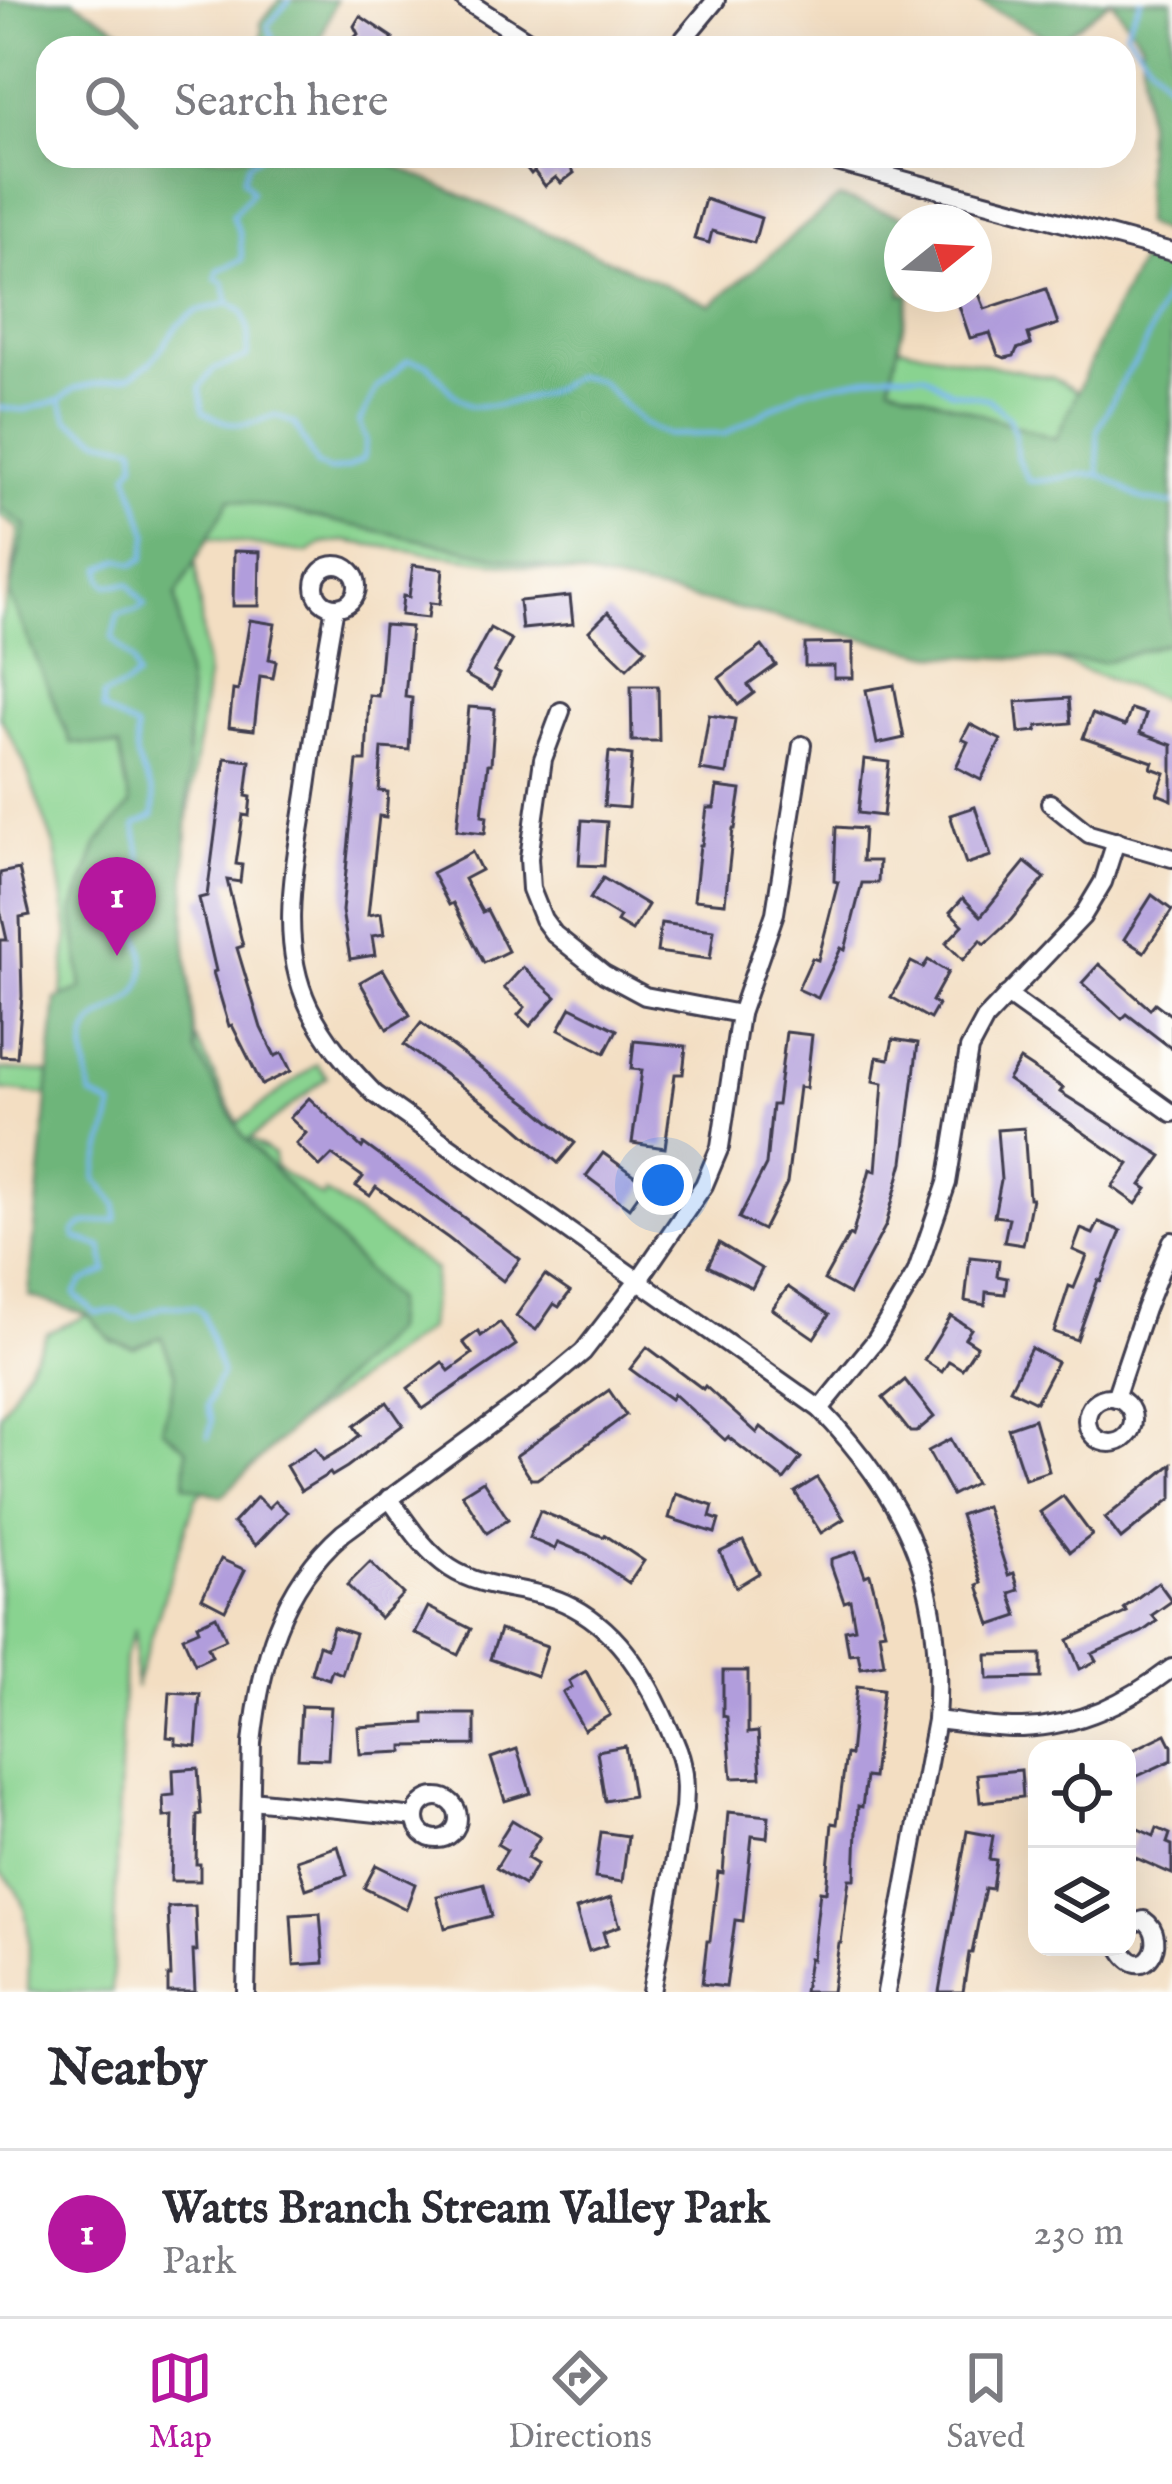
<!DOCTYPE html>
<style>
body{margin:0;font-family:"IM FELL English",serif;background:#f2f2f3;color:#2b2b33}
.controls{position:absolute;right:36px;bottom:36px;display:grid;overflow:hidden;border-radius:24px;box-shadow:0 12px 48px #0002}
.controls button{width:108px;height:108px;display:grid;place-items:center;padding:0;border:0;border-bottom:3px solid #e1e1e2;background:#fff;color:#2b2b33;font:60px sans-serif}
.compass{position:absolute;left:884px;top:204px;width:108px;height:108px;border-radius:50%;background:#fff;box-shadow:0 12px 48px #0002;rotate:72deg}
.you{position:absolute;left:663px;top:1185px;width:42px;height:42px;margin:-30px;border:9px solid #fff;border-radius:50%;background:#1a73e8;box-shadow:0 0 0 18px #1a73e833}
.badge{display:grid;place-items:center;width:78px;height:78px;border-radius:50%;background:#b5179e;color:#fff;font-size:39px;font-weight:700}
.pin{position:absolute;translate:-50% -99px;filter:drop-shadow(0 3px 6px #0008)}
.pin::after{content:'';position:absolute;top:63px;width:42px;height:36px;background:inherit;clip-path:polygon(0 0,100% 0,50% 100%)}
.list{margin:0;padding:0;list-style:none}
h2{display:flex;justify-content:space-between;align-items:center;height:156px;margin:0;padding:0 48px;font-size:51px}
h2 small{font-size:39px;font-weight:400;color:#7c7c81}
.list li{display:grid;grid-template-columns:78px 1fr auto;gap:36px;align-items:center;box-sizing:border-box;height:168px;padding:0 48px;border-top:3px solid #e1e1e2}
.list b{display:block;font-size:45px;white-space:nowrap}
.list p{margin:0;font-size:39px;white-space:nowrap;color:#7c7c81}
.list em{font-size:39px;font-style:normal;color:#7c7c81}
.icon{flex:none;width:66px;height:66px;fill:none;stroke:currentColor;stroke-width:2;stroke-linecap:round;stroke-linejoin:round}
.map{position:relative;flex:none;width:1172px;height:1992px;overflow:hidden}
.search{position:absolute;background:#fff;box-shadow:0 12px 48px #0002;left:36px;right:36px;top:36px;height:132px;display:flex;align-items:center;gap:30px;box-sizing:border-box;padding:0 42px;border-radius:36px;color:#7c7c81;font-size:45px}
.sheet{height:324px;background:#fff}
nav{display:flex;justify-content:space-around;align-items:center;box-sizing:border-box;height:168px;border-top:3px solid #e1e1e2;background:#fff;font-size:33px;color:#7c7c81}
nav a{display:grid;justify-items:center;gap:6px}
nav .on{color:#b5179e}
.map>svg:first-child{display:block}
.green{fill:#89d390;stroke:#567a66;stroke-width:3}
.forest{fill:#6eb57a;stroke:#486c5a;stroke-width:3}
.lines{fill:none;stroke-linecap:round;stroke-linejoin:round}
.stream{stroke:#78b7ec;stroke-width:4.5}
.building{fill:#b19ddc}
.street-casing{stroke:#413e4f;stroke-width:22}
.street{stroke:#fff;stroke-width:16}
</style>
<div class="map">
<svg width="1172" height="1992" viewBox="0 0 1172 1992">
<rect width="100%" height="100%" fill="#fdfcf7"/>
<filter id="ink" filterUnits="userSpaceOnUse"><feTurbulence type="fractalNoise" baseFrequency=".00833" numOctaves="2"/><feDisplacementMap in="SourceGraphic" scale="24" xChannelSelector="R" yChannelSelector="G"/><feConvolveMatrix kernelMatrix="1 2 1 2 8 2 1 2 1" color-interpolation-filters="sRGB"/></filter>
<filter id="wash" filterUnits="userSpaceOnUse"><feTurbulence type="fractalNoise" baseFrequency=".004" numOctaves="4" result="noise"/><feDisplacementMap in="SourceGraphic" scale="48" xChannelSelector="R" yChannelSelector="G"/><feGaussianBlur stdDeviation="2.7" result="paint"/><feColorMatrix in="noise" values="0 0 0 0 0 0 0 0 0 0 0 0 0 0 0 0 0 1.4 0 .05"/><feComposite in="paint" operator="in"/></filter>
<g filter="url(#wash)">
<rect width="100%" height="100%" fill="#f3dec2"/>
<path class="green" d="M0,234L888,344L1053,378L1137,427L1172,421V703L981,632L343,541L322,544L307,553L193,536L207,678L166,978L238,1123L317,1064L327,1077L250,1139L274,1155L275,1167L323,1198L325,1192L435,1270L428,1329L196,1497L135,1688V1628L124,1659L112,1992H28C29,1952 36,1900 0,1872V1415L47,1333L88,1315L111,1340L52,1096L0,1090V1069L54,1073L68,933L55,848L23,760L0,716V622L9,593L19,529L0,515Z"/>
<g class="forest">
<polygon points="0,0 73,0 150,48 48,48 48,156 373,156 711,305 839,197 921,222 902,222 902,294 910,294 890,384 1056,439 1110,319 1143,255 1172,264 1172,642 1104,662 933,655 730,607 230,499 176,595 189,696 185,938 196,1052 243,1136 394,1301 392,1331 222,1496 185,1485 187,1449 162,1429 176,1374 161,1337 133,1348 111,1340 88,1315 29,1296 56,999 82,989 73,911 98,843 130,805 119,747 71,743 9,593 26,526 0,507"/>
<polygon points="280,0 336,0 317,48 263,48 261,22"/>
<polygon points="974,0 1172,0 1172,236 1144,224 1146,124 1141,41 1111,0 1057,42"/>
</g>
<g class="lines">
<g class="stream">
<polyline points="1141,0 1125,31 1172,89"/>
<polyline points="276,48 268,25 290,0"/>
<polyline points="228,301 224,283 216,279 218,270 242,260 240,234 232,216 252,192 243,179 248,164 260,156"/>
<path d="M60,401L68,420L99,439L135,446V463L128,473L148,535L144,559L134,564L120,559L102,568V578L107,585L129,584L145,605L137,610L118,614L112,638L133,662L137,677L124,687L103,696V710L136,729C136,738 135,751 137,759C144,783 158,787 153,816L135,825L147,892L133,919C137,931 143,945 144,957C149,1021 88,998 85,1046C84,1062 89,1080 91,1095L113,1107C109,1132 99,1154 96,1179L116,1204V1220L83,1224L74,1232L76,1238L102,1247L106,1271L82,1282L74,1294L95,1313L117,1311L135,1319L164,1306L195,1307L203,1314L221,1373L207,1406L212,1421L208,1437"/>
<path d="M0,408L25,410L60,400L75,388L131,376L151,362L178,325L197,311L229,303L243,312L249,333L247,357L213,370L200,387L203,412C236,428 241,428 275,415L295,424L317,465L330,471L347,468L363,459L366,440L359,423L377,388L408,360L428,364L452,393L470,406L500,405L524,399L550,391L576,376L600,381L643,424L668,435L725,434L804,390L889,373L924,374L950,391L989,399L1009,418L1015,435L1017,458L1029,481C1054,483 1078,471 1099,475C1115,479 1127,493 1142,499C1151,502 1163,502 1172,504"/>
<polyline points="1099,475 1097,431 1125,376 1141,354 1172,280"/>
</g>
</g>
<g id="blocks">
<g class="building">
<polygon points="360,16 393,38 388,48 356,48 359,41 354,38 358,34 354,26"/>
<polygon points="522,156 562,156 574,173 561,183 556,177 545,186 534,171 531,174 522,162 525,160"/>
<polygon points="705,199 761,218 754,243 712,231 709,243 694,239"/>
<polygon points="1046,289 1058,324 1028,334 1031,344 1017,349 1014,356 1005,358 998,355 990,333 970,338 955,294 979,294 985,309"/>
<polygon points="234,551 260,552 259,606 233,606"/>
<polygon points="413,565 443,569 440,604 430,603 428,618 401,615 403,596 409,597"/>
<polygon points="570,596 573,624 522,629 519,601"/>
<polygon points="608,612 646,649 627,668 589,631"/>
<polygon points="250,620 275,624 269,659 276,661 273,678 260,676 254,730 229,727 233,690 238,691"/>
<polygon points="384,625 411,627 405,697 412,698 409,750 382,748 379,791 388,792 386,817 379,816 368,915 381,913 384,934 372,936 375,955 350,959 342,911 357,761 366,761 369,695 378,696"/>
<polygon points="490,628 512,640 494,671 500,674 492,690 465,675"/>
<polygon points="853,643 853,678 834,678 834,666 805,666 805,644"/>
<polygon points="762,646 776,665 748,685 754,693 738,705 719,678"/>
<polygon points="894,685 904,738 877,744 866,690"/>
<polygon points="631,686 658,686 659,741 632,741"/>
<polygon points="1069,698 1071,723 1037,726 1037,731 1019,733 1016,702"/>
<polygon points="469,707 495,709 491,764 488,764 482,815 487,816 485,833 457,830"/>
<polygon points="1131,709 1146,714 1140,733 1172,745 1172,800 1157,794 1165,773 1151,768 1153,762 1083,738 1092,714 1125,726"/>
<polygon points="709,715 735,719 727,774 700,770"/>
<polygon points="970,724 1001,740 981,780 956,767 968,742 962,739"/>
<polygon points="609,752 632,755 628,808 604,806"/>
<polygon points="225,758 250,761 246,796 251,797 249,816 243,815 236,864 242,865 240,882 227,880 243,946 237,948 261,1028 275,1056 282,1053 291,1071 262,1085 232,1025 229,1026 213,972 216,971 199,898 207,896"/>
<polygon points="864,759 889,762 883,816 858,813"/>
<polygon points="717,787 741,790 735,829 733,829 725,903 694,900 700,845 702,845 707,808 714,808"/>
<polygon points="975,807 991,856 966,864 950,815"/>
<polygon points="582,820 607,822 604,866 579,865"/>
<polygon points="836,827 864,829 862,861 879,861 878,883 862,883 845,950 841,948 818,998 798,989 812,958 818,960 838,882 834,881"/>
<polygon points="472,852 481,870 464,879 482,912 487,910 508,951 484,963 453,903 449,905 432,873"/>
<polygon points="1025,862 1045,878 1011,920 985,944 981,940 963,960 946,943 963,925 950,912 963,898 981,916"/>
<polygon points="19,869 30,915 20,917 22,996 17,1057 0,1056 0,940 7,940 0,909 0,873"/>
<polygon points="603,878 648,905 632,931 617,922 620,917 590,899"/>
<polygon points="1152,895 1172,910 1144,952 1124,939"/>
<polygon points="661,923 714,930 710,959 657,952"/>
<polygon points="928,960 948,972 932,1001 938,1005 930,1019 891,997 911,962 923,968"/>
<polygon points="1099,964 1150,1009 1155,1003 1172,1016 1172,1049 1127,1014 1122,1019 1082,983"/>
<polygon points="523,967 556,997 530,1026 518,1015 525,1007 504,988"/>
<polygon points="383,969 410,1015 387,1029 360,982"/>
<polygon points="571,1007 617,1030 605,1053 559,1029"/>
<polygon points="421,1023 532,1106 575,1143 558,1163 512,1123 404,1045"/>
<polygon points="786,1032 812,1035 806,1088 799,1087 787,1183 763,1230 739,1218 766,1165 772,1105 777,1105"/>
<polygon points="893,1039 918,1043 903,1162 886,1225 849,1294 824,1280 849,1235 852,1237 870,1169 876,1171 883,1083 873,1081 877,1057 889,1059"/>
<polygon points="634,1041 686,1046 683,1074 675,1074 665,1148 632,1143 642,1070 631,1069"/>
<polygon points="1020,1060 1063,1088 1060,1092 1162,1156 1141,1185 1147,1189 1136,1204 1112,1187 1129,1164 1008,1080"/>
<polygon points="309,1098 362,1148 364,1144 520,1259 503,1281 448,1238 376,1187 370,1196 356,1186 363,1177 332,1155 320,1167 296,1144 306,1133 290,1118"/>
<polygon points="1024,1128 1029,1198 1032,1198 1023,1245 1004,1242 1009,1218 994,1216 1001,1180 997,1130"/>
<polygon points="603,1153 646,1184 629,1208 586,1176"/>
<polygon points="1099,1222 1121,1231 1101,1281 1098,1280 1077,1340 1054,1332 1069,1286 1074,1288 1087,1256 1073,1250 1081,1229 1093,1234"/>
<polygon points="719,1243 762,1269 752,1288 708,1266"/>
<polygon points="970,1257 999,1260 997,1276 1007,1278 1005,1294 986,1292 985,1305 965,1301"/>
<polygon points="545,1275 570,1292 559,1307 554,1304 536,1330 516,1316"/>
<polygon points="788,1287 829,1315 814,1338 772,1309"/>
<polygon points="951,1316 971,1329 965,1338 977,1346 962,1369 949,1361 942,1372 924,1360"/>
<polygon points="500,1322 516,1345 423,1409 408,1388 442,1362 449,1371 472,1354 463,1342 478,1331 481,1336"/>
<polygon points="647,1347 703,1389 705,1386 757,1433 761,1427 801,1458 784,1480 728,1437 725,1440 674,1394 671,1399 630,1369"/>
<polygon points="1031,1348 1057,1362 1036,1402 1010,1389"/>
<polygon points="905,1380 934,1417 916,1432 910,1432 883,1398"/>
<polygon points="609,1390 626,1415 572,1455 537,1479 531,1479 516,1456"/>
<polygon points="387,1402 403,1425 347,1467 332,1476 330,1473 301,1491 286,1466 315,1448 323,1460 345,1447 360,1435 354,1426"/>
<polygon points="1034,1419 1049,1471 1025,1479 1008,1428"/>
<polygon points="951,1439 975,1483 952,1495 928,1451"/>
<polygon points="1172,1464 1172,1498 1121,1539 1105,1518"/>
<polygon points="817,1478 844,1519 821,1533 795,1492"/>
<polygon points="483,1481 508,1519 487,1533 462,1494"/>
<polygon points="676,1494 713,1506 710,1517 719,1520 715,1533 669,1518"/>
<polygon points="1063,1496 1092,1535 1070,1552 1040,1512"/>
<polygon points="257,1497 268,1508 275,1501 287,1512 256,1545 233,1523"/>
<polygon points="986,1506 1008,1575 1014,1573 1019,1590 1010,1593 1018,1616 991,1625 978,1585 982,1583 960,1515"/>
<polygon points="540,1511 604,1537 605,1535 644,1561 629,1583 587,1554 558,1542 555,1549 529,1538"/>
<polygon points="743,1541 759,1573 736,1587 720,1552"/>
<polygon points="856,1551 865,1576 870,1574 885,1631 879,1632 884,1664 861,1668 858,1653 849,1654 845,1630 855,1628 850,1600 844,1602 831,1565 831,1559"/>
<polygon points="221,1559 245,1570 225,1610 202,1598"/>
<polygon points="370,1562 403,1594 380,1618 347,1585"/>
<polygon points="1158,1582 1172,1601 1152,1615 1157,1621 1142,1632 1092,1654 1096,1661 1080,1669 1068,1640 1127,1612 1124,1608"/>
<polygon points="428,1607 471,1629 458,1655 415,1633"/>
<polygon points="216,1616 226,1639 208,1647 212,1656 195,1664 183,1637 199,1630 197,1625"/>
<polygon points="333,1627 355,1634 342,1674 332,1670 329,1679 311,1673 319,1645 327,1648"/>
<polygon points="500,1630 547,1646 537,1676 490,1659"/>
<polygon points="1041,1654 1041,1678 988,1679 987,1655"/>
<polygon points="586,1671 610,1715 584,1730 563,1692 572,1687 569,1681"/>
<polygon points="723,1671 748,1671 748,1733 758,1732 761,1777 732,1778 727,1717 723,1716"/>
<polygon points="857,1686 883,1689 873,1778 866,1777 862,1807 858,1806 855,1879 849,1879 841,1943 839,1943 832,1992 804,1992 809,1959 812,1960 820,1891 826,1892 832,1823 837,1824 846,1754 850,1755"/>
<polygon points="170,1692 200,1694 196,1746 176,1744 176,1738 167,1737"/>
<polygon points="301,1706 331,1707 328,1759 298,1758"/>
<polygon points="424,1714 475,1714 475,1745 403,1746 403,1752 360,1754 358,1727 424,1723"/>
<polygon points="1166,1734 1172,1746 1172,1760 1131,1779 1127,1771 1127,1753"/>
<polygon points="625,1746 633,1796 605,1801 597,1751"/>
<polygon points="517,1749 531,1793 505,1801 491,1758"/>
<polygon points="198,1768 201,1814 197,1815 196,1864 200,1864 200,1881 171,1881 173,1816 164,1817 163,1796 174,1795 173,1770"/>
<polygon points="1021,1770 1023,1797 980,1802 977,1774"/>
<polygon points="728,1812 769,1816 767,1838 752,1836 743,1921 735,1920 726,1987 702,1984 707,1941 710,1941 718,1872 723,1873"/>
<polygon points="512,1820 540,1837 527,1858 537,1864 524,1885 496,1868 507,1850 497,1844"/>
<polygon points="1157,1828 1170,1834 1167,1843 1172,1845 1172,1874 1127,1854 1138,1829 1154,1836"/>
<polygon points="967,1831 993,1836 989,1859 996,1860 992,1889 985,1888 972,1953 969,1953 963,1992 939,1992"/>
<polygon points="601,1832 628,1836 622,1882 595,1878"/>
<polygon points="338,1846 347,1875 306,1889 297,1860"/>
<polygon points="376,1865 415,1884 406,1909 364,1888"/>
<polygon points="484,1884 492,1916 445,1928 437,1896"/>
<polygon points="611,1898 620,1926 603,1932 607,1945 589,1951 576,1909"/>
<polygon points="195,1906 197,1951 193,1951 195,1992 168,1992 168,1976 171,1976 168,1907"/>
<polygon points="320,1913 324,1963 294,1965 291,1915"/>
</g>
</g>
</g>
<g filter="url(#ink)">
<use href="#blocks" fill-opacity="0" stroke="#413e4f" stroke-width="3"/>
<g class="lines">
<defs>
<g id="street">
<polyline points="465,0 539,48"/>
<polyline points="676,48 716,0"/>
<polyline points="814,156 1172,252"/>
<circle cx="336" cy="586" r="21"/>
<path d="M335,607C324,665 316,722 308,780C298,854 275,936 309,1007C326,1042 348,1066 375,1094L820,1409C911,1504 945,1588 936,1720L886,1992"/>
<polyline points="561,711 543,759 529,858 531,889 543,919 554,934 604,974 645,996 740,1014"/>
<polyline points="1050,803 1089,834 1172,858"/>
<polyline points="1007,995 1172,1113"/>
<circle cx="1110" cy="1420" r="23"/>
<polyline points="1115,1398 1145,1309 1172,1241"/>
<polyline points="820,1409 876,1340 916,1273 947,1183 969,1049 985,1019 1082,917 1103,882 1116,841"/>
<path d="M389,1498C407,1523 424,1551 450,1568C485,1591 527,1586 565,1603C615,1626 643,1671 665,1720C671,1734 679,1748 682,1763C686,1779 685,1794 684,1809L651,1992"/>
<path d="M936,1720C964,1723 994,1729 1022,1728C1080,1726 1127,1702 1172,1668"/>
<circle cx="437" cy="1818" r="21"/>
<polyline points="251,1800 416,1817"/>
<path d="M1120,1947C1142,1989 1172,1939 1144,1920L1127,1925"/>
<path d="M246,1992L252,1743C261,1662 280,1588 343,1533L540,1388L583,1352L638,1281L704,1185L720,1147L740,1014L775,913L802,745"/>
</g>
</defs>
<use href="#street" class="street-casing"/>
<use href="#street" class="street"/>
</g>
</g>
</svg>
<div class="controls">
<button><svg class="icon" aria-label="locate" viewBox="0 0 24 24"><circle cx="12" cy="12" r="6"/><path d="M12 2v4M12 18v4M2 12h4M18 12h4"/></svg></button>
<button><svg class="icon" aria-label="layers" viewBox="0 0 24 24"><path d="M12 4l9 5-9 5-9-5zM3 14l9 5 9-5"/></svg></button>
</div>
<svg class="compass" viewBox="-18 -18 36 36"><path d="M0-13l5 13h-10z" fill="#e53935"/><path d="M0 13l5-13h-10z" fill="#7c7c81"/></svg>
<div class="you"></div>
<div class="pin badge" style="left:117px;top:956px">1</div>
<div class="search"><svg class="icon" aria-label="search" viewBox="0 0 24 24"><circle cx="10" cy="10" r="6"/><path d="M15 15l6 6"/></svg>Search here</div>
</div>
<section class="sheet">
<h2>Nearby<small></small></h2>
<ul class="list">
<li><span class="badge">1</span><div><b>Watts Branch Stream Valley Park</b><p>Park</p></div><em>230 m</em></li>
</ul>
</section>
<nav>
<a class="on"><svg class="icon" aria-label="map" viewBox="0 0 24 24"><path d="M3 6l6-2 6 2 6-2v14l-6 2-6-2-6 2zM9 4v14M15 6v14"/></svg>Map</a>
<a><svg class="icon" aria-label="directions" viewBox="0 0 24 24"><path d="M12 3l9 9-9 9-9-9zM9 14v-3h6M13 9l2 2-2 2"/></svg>Directions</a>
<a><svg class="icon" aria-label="saved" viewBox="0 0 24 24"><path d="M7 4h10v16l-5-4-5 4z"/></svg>Saved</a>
</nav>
